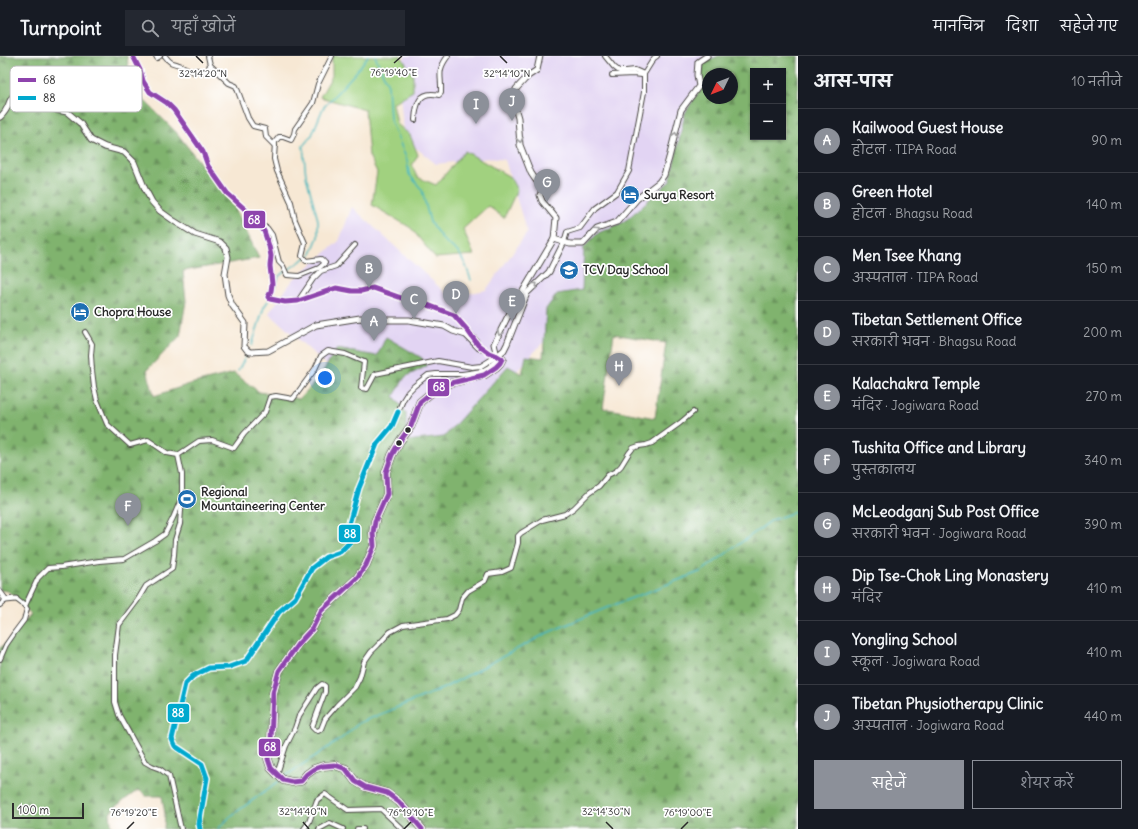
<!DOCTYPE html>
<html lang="hi">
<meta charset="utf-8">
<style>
body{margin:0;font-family:Delius,"Playpen Sans Deva",sans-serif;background:#242831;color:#f1f3f6}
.controls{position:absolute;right:12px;top:12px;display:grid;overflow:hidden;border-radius:0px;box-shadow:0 1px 3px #0004}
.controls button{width:36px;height:36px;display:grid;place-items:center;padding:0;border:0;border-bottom:1px solid #363941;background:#171b24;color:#f1f3f6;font:20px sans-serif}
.compass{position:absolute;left:702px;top:12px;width:36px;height:36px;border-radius:50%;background:#171b24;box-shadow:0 1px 3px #0004;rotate:227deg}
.scale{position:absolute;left:12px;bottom:10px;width:72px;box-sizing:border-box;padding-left:4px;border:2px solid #2b2b2b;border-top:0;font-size:11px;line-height:14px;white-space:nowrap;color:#2b2b2b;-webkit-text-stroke:3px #fff;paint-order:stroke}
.you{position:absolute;left:325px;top:322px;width:14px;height:14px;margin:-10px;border:3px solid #fff;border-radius:50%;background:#1a73e8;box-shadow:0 0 0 6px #1a73e833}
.badge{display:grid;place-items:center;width:26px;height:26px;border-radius:50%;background:#8c9099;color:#fff;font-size:13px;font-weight:700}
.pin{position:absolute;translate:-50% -33px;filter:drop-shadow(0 1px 2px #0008)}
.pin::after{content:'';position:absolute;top:21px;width:14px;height:12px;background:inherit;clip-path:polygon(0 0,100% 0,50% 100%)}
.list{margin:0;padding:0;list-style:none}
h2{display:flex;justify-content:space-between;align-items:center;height:52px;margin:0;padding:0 16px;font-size:17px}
h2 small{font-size:13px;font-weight:400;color:#9ea1a6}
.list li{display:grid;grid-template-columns:26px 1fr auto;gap:12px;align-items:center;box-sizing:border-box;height:64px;padding:0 16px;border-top:1px solid #363941}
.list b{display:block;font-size:15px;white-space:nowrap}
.list p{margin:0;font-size:13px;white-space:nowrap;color:#9ea1a6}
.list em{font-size:13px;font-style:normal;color:#9ea1a6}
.actions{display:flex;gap:8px;padding:12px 16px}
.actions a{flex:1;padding:9px 0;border:1px solid #8c9099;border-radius:0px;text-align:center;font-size:14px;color:#8c9099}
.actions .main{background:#8c9099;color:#fff}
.icon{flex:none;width:22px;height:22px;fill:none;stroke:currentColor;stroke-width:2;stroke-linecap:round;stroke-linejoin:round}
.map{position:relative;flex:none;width:798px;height:773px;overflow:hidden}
header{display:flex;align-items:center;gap:24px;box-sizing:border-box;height:56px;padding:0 20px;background:#171b24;border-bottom:1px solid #363941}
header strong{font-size:19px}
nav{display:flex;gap:22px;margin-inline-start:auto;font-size:14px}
.search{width:280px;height:36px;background:#242831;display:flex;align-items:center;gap:10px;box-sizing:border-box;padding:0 14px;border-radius:0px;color:#9ea1a6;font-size:15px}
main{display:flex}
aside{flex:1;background:#171b24}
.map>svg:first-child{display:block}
.built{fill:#e2d4f3;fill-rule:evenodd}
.green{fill:#a1d17f;stroke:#667e55}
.forest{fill:url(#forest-firs);stroke:#566f4c;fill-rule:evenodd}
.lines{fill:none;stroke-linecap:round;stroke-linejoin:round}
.stream{stroke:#47b7bd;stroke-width:1.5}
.minor-casing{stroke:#4a4744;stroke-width:6}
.tertiary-casing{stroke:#4a4744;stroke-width:7}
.primary-casing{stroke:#4a4744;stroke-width:9}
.minor{stroke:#fff;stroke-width:4}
.tertiary{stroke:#fff;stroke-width:5}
.primary{stroke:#f6c06b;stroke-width:7}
.bus-1-casing{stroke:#fff;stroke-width:8}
.bus-2-casing{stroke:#fff;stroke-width:8}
.bus-1{stroke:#8e44ad;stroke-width:5}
.bus-2{stroke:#00a9ce;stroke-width:5}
.oneway{stroke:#a0a0a0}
.ticks{fill:none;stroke:#2b2b2b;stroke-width:1.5}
.bus-dot{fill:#2b2b2b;stroke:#fff;stroke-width:1.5}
.labels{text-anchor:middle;stroke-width:3.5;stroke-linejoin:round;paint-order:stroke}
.poi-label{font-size:12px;font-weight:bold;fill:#2b2b2b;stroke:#fff;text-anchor:start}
.key{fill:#fff;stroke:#bfbfbf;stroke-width:1}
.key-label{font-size:11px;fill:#2b2b2b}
.ticks-label{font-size:10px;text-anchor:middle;fill:#2b2b2b;stroke:#fff;stroke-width:3.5;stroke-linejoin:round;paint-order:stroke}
.line-badge{stroke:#fff;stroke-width:1.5}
.badge-label{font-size:11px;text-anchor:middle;font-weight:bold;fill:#fff}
</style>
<header>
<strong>Turnpoint</strong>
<div class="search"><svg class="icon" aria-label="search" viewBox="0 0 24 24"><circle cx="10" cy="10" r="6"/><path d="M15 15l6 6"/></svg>यहाँ खोजें</div>
<nav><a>मानचित्र</a><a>दिशा</a><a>सहेजे गए</a></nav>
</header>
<main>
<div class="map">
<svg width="798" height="773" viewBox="0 0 798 773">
<defs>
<pattern id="forest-firs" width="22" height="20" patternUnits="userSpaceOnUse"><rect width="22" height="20" fill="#80b36e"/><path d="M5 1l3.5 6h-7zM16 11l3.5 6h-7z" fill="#69925b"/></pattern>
</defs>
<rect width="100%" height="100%" fill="#fff"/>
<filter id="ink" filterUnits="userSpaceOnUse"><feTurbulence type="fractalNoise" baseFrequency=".025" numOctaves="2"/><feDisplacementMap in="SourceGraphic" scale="8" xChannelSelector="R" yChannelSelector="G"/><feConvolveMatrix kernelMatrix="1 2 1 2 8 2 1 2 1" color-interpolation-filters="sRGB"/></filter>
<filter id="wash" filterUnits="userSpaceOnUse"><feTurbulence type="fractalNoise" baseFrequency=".012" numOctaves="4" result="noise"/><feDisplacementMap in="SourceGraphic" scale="16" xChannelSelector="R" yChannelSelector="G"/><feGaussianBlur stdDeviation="0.9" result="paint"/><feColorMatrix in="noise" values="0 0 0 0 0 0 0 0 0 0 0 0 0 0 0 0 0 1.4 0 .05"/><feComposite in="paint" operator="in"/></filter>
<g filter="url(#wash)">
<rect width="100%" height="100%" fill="#f7e8d4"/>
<path class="built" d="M405,0H787L753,15L653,167L433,406L269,257L293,224L339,185L352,151L450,241L486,234L527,177L505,104L489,102L436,108L404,82L399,27ZM708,18H732V42H708Z"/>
<polygon class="green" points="332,0 401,0 413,19 413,35 393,47 397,68 410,79 418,99 412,110 417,121 436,129 465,95 510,121 517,134 504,162 488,150 463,173 474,199 435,202 411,172 372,149 377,116 369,100 365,54 320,41 332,20"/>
<path class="forest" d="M0,0H127L129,21L144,44L176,76L235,152L259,202L183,215L186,245L180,280L147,314L154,340L190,328L234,317L259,336L299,343L318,323L337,293L377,300L386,281L422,302L427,310L405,321L394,340L406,357V385L444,381L508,310L522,318L526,300L543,302L546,253L557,238L582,234L584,191L598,177L624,166L670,125L685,57L701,32L703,6L719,0H798V773H164L165,758L162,740H146L142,736L138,734L115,751L110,757L111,767L114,773H0V592C13,584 19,569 31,559L8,535L0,534ZM753,15H783V81H753ZM708,18H732V42H708ZM614,278L666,287L655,362L603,352Z"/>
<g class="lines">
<g class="stream">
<polyline points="375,0 388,29 390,63 407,104 409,118 422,134 430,166 443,184 459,197 466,210 471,224"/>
<polyline points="273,235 279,220 311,198 318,181 318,164 306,120 303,90 312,79 323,52 356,16 368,0"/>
<polyline points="252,289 264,251 268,245"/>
<polyline points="238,315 247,298"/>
<polyline points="284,721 342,682 359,667 444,632 547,577 606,552 702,515 772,464 798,455"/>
<polyline points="218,773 231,760 279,725"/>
</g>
</g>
</g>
<g filter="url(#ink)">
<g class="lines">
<defs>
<g id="minor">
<polyline points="156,0 157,2 160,0"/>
<path d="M165,0C171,8 171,6 179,9C184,10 187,14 194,16L196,14L207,16L210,9L229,27L236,30L248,62L253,70L265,73L266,81L275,90"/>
<polyline points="208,0 210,9"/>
<polyline points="605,0 614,11 619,15 626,15 635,14 644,18"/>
<polyline points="612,19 633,18 642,19"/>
<path d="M415,64C416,48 419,34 439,39L441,37C442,19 436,16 448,0"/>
<polyline points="260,169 267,172 272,179 279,206 283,210 287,219 299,220 319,212 325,207 321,203 306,205 302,200 305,187 295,164 291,146 277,115 274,103 275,86 279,81 283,81 291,84 294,78 295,73 313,47 318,28 332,0"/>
<polyline points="564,186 567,176 580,172 595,152 617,136 629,115 644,36 644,18 654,2 657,0"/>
<polyline points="298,245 313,223 321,215 336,210 355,189"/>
<polyline points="85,276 92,288 91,299 92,314 94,331 97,344 107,368 130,389 148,384 167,397 178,399"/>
<polyline points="178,399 199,385 212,384 234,392 244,378 265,356 270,341 276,340 293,343 315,313 321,300 328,295 345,298 364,306 361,332 367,333 375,318 438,305 472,311 481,310 497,300"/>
<polyline points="0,549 6,544"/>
<polyline points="25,550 38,522 48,512 61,511 99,505 124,503 155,485 165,478 173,462 182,441 182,418 178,399"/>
<polyline points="0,603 6,589 15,576 24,564 27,553 25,550 16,543"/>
<polyline points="277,718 286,690 295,672 299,660 317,632 322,628 325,630 325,636 312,671 315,674 318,675 321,673 325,663 337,649 355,631 360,621 364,606 371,596 378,589 390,576 403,569 447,563 455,559 459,554 462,542 468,535 485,525 488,518 502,516 511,512 518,487 518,480 521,477 542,464 565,458 574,452 589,437 599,430 608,419 616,415 621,410 629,397 633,392 639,390 646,389 652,387 680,367 693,356"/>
<polyline points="181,773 169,720 160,713 152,710 145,706 119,659 115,646 115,599 119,569 137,545 146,530 172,513 174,499 175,484 180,468 182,441"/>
<polyline points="200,773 199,768 207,722 202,708 175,690 172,683 185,628 193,620 209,612 229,611 246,605 279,556 295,542 312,512 326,501 340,496 350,486 349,468 359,432 377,388 392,370 403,344 408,336 414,330 428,319 436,318 462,318 482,315 489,311 499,302 498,300"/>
<polyline points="304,773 309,766 317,744 325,738 348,754 381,753 402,773"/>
<polyline points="319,773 330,767 343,773"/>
<polyline points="357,773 363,773"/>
</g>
<g id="tertiary">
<polyline points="133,0 140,14 143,25 150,36 167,47 174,54 203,96 208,110 227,137 247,155 264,175 269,190 271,200 270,210 272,228 271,235 268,241 270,243 285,246 298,245 336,232 352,235 361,235 373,232 410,245 420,246 454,259 468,275 476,285"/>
<path d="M0,61C16,47 1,38 32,35L48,50L57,54L67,56L80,67L91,84L105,91L124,96L134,106L145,133L152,146L160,155L174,165L195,178L220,186L226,192L228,201L225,218L228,239L232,249L245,267L244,290L247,294L250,296L268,295L316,269L360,262L384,264H409L444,270L453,275L466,279L479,292L484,294"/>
<polyline points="554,183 570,188 583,188 597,173 617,166 637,143 659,126 664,119 669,102 681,54 699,30 697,19 698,6 707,0"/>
<polyline points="482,292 489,297 497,300"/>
<polyline points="497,300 494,288 507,262 554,183 556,162 542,145 540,139 542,135 540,129 535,123 531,117 520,89 518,62 514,48 516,33 528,20 537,14 540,0"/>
<polyline points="497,300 504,294 507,288 527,237 549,216 564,186"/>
<polyline points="0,536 6,544 16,543"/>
</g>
<polyline id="primary" points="422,773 399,746 387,737 365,731 355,725 346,713 335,709 323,710 314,713 307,718 301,725 292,726 283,724 271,712 268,703 271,685 273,637 279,615 298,588 312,573 321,555 357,522 366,509 374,490 373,477 375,465 387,438 386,416 392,399 400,385 411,370 420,346 437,332 451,327 484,319 496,311 500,307 502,303 497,300"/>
</defs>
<use href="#minor" class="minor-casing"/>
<use href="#tertiary" class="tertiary-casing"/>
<use href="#primary" class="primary-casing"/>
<use href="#minor" class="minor"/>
<use href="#tertiary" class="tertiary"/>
<use href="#primary" class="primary"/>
<defs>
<polyline id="bus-1" points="133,0 140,14 143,25 150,36 167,47 174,54 203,96 208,110 227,137 247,155 264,175 269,190 271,200 270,210 272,228 271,235 268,241 270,243 285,246 298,245 336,232 352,235 361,235 373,232 410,245 420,246 454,259 468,275 478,289 489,297 497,300 502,303 500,307 496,311 484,319 451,327 437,332 420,346 411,370 400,385 392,399 386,416 387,438 375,465 373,477 374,490 366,509 357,522 321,555 312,573 298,588 279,615 273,637 271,685 268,703 271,712 283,724 292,726 301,725 307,718 314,713 323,710 335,709 346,713 355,725 365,731 387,737 399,746 422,773"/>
<polyline id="bus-2" points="200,773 199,768 207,722 202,708 175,690 172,683 185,628 193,620 209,612 229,611 246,605 279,556 295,542 312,512 326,501 340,496 350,486 349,468 359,432 377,388 392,370 398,356"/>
</defs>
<use href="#bus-1" class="bus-1-casing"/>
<use href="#bus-2" class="bus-2-casing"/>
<use href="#bus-1" class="bus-1"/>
<use href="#bus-2" class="bus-2"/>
</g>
<defs><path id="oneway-chevron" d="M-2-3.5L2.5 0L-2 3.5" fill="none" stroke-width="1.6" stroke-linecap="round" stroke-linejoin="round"/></defs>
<g class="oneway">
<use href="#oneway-chevron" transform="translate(675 79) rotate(-78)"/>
<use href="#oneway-chevron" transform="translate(520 84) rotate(80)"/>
<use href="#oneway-chevron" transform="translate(597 175) rotate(-35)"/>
<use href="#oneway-chevron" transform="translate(535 229) rotate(-43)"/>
<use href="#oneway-chevron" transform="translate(500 277) rotate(116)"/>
</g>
</g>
<path class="ticks" d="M196,0L203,7M500,0L507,7M394,7L402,0M303,766L309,773M606,766L613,773M127,773L134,766M404,773L411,766M681,773L688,766"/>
<defs>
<symbol id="hotel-disc" viewBox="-11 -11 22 22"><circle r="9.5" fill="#1f6fb2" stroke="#fff"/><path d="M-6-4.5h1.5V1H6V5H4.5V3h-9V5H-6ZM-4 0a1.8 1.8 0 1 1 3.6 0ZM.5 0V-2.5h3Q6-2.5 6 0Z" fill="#fff"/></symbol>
<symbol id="school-disc" viewBox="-11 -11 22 22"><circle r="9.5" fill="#1f6fb2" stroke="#fff"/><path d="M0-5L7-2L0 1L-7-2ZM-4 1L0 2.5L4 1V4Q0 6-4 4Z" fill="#fff"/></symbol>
<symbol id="stadium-disc" viewBox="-11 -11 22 22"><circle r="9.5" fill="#1f6fb2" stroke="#fff"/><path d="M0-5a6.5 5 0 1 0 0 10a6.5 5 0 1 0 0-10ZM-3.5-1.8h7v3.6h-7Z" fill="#fff"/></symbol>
</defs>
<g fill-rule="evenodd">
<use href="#hotel-disc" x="619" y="128" width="22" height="22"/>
<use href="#school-disc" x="558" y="203" width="22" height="22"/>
<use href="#hotel-disc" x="69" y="245" width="22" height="22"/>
<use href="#stadium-disc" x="176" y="432" width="22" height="22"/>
</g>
<g class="bus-dot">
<circle cx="408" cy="374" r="3.5"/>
<circle cx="399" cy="387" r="3.5"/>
</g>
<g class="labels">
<g class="poi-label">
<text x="644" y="143">Surya Resort</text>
<text x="583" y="218">TCV Day School</text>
<text x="94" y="260">Chopra House</text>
<text x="201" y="440">Regional<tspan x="201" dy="14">Mountaineering Center</tspan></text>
</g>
</g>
<rect x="10" y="10" width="132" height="46" rx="6" class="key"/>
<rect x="18" y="22" width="18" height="4" fill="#8e44ad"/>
<rect x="18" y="40" width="18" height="4" fill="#00a9ce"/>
<g class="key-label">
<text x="43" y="28">68</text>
<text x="43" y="46">88</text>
</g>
<g class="ticks-label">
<text x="394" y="20">76°19'40"E</text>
<text x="203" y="21">32°14'20"N</text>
<text x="507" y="21">32°14'10"N</text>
<text x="303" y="759">32°14'40"N</text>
<text x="606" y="759">32°14'30"N</text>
<text x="134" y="760">76°19'20"E</text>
<text x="411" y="760">76°19'10"E</text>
<text x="688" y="760">76°19'00"E</text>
</g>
<g class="line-badge">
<rect x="243" y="154" width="23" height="19" rx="4" fill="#8e44ad"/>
<rect x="427" y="322" width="23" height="19" rx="4" fill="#8e44ad"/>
<rect x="338" y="468" width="23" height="19" rx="4" fill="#00a9ce"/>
<rect x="167" y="647" width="23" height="20" rx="4" fill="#00a9ce"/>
<rect x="258" y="682" width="23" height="19" rx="4" fill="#8e44ad"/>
</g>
<g class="badge-label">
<text x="254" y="168">68</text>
<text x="439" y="335">68</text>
<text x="350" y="482">88</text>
<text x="178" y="661">88</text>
<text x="270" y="695">68</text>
</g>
</svg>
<div class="controls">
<button>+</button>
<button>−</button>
</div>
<svg class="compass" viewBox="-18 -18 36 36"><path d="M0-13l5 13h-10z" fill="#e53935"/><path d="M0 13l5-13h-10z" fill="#9ea1a6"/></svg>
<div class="scale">100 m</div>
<div class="you"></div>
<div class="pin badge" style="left:374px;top:285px">A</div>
<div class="pin badge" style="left:369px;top:232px">B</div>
<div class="pin badge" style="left:414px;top:263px">C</div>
<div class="pin badge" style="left:456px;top:258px">D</div>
<div class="pin badge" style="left:512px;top:265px">E</div>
<div class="pin badge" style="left:128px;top:470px">F</div>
<div class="pin badge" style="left:547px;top:146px">G</div>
<div class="pin badge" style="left:619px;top:330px">H</div>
<div class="pin badge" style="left:476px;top:68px">I</div>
<div class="pin badge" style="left:512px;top:65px">J</div>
</div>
<aside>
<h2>आस-पास<small>10 नतीजे</small></h2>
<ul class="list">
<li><span class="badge">A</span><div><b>Kailwood Guest House</b><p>होटल · TIPA Road</p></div><em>90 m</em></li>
<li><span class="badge">B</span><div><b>Green Hotel</b><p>होटल · Bhagsu Road</p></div><em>140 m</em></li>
<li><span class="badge">C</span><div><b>Men Tsee Khang</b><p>अस्पताल · TIPA Road</p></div><em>150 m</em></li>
<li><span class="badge">D</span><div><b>Tibetan Settlement Office</b><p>सरकारी भवन · Bhagsu Road</p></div><em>200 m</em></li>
<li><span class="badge">E</span><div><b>Kalachakra Temple</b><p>मंदिर · Jogiwara Road</p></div><em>270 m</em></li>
<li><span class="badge">F</span><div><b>Tushita Office and Library</b><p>पुस्तकालय</p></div><em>340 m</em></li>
<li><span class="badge">G</span><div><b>McLeodganj Sub Post Office</b><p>सरकारी भवन · Jogiwara Road</p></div><em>390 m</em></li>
<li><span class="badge">H</span><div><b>Dip Tse-Chok Ling Monastery</b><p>मंदिर</p></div><em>410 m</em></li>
<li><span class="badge">I</span><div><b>Yongling School</b><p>स्कूल · Jogiwara Road</p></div><em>410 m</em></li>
<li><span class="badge">J</span><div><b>Tibetan Physiotherapy Clinic</b><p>अस्पताल · Jogiwara Road</p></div><em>440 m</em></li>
</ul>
<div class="actions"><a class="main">सहेजें</a><a>शेयर करें</a></div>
</aside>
</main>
